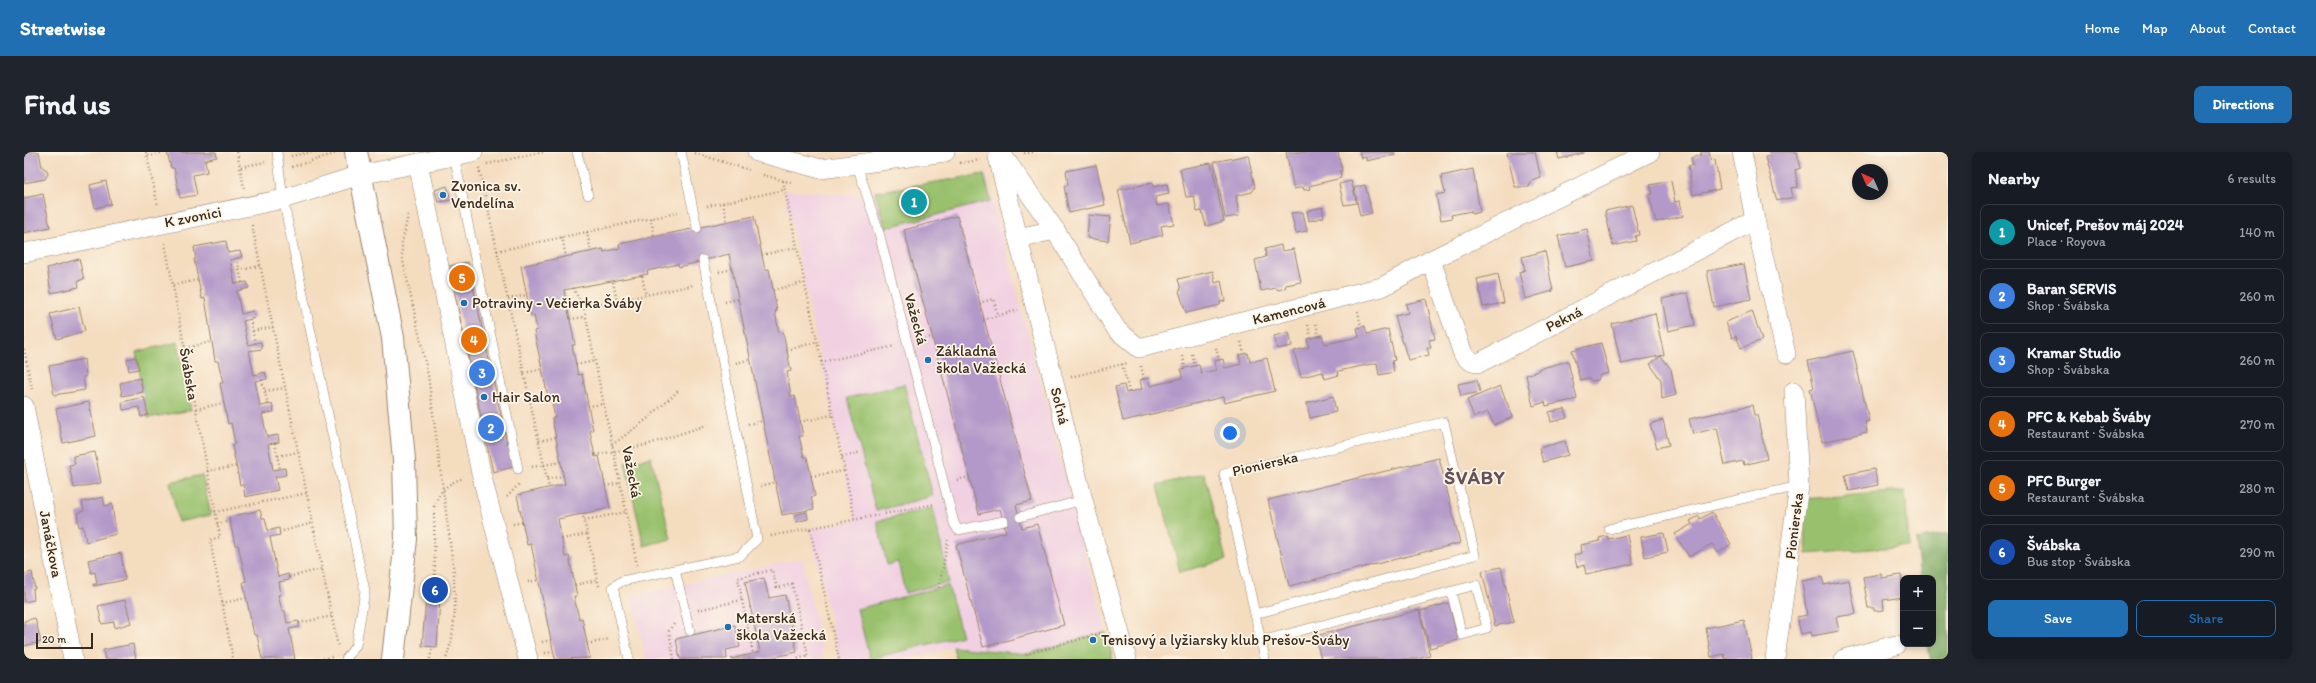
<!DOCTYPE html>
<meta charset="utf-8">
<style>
body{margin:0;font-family:Itim,sans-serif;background:#20242c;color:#f1f3f6}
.controls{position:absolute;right:12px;bottom:12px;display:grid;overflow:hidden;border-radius:8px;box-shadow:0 2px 6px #0003}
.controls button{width:36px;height:36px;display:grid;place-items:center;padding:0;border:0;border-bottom:1px solid #363941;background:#171b24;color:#f1f3f6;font:20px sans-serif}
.compass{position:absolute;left:1828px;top:12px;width:36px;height:36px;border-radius:50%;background:#171b24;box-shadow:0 2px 6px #0003;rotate:315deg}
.scale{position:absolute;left:12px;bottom:10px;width:57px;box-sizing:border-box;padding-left:4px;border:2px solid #3b2a1e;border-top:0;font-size:11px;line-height:14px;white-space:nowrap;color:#3b2a1e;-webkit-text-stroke:3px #fcf5e5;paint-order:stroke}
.you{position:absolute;left:1206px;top:281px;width:14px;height:14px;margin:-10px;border:3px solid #fff;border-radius:50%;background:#1a73e8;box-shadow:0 0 0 6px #1a73e833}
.badge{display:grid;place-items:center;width:26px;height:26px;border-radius:50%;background:#1f6fb2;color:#fff;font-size:13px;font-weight:700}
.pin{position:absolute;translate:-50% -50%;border:2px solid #fff;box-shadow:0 1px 4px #0006}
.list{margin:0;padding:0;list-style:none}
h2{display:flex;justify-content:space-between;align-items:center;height:52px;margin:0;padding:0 16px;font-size:17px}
h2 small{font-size:13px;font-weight:400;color:#9ea1a6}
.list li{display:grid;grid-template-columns:26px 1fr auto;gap:12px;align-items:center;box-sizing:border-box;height:56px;margin:0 8px 8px;padding:0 8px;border:1px solid #363941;border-radius:8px}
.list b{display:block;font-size:15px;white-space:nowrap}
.list p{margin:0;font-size:13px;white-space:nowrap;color:#9ea1a6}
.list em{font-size:13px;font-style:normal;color:#9ea1a6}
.actions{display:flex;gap:8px;padding:12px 16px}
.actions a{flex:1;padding:9px 0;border:1px solid #1f6fb2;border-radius:8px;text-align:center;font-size:14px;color:#1f6fb2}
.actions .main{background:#1f6fb2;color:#fff}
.map{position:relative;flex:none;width:1924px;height:507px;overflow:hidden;border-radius:8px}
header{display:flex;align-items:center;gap:24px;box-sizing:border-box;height:56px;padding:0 20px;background:#1f6fb2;color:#fff}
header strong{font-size:19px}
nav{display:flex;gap:22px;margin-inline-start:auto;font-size:14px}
.intro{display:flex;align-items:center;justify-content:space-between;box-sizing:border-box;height:96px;padding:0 24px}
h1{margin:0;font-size:28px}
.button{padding:10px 18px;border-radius:8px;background:#1f6fb2;color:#fff;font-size:14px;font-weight:700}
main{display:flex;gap:24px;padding:0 24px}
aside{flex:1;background:#171b24;border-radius:8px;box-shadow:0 2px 6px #0003}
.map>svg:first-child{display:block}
.built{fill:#f1d0e2}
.green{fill:#99c16d;stroke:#6a7646}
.forest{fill:#7aa760;stroke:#5a683f}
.building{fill:#b399c9}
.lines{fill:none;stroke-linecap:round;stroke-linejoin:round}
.service-casing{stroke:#98836e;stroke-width:10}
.minor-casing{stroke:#98836e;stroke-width:20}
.tertiary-casing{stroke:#98836e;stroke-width:24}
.path{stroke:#98836e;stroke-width:2.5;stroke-dasharray:1 3;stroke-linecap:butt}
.service{stroke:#fff;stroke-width:9}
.minor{stroke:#fff;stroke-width:19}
.tertiary{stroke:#fff;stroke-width:22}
.poi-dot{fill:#1f6fb2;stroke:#fcf5e5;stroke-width:1.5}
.labels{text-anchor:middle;stroke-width:3.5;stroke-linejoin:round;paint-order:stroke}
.poi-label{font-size:15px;fill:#3b2a1e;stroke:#fcf5e5;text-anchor:start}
.street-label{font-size:15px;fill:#3b2a1e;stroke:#fcf5e5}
.district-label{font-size:19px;font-weight:bold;letter-spacing:1px;fill:#65515a;stroke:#fcf5e5}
</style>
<header>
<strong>Streetwise</strong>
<nav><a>Home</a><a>Map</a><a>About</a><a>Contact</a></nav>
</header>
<div class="intro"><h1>Find us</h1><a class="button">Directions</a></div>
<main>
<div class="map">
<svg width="1924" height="507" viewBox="0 0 1924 507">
<rect width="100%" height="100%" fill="#fcf5e5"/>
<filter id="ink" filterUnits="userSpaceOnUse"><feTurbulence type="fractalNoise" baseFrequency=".025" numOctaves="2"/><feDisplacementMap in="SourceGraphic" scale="8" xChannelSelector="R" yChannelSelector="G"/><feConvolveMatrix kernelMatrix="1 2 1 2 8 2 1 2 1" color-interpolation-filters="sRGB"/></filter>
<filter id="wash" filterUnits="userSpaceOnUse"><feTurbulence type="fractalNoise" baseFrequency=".012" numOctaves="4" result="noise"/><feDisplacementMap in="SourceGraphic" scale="16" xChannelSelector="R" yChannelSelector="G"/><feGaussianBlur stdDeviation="0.9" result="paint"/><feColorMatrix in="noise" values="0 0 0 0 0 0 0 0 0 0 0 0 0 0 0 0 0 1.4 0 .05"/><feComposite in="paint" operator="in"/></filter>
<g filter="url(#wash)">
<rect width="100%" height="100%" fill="#f4dcbf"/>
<g class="built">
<polygon points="962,21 1082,480 1003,502 929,495 886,507 815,507 786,377 831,368 760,38 833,43"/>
<polygon points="778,406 800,507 622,507 608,444"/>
</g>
<g class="green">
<polygon points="960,22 967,49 861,76 851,40"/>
<polygon points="154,190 167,258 124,266 112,200"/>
<polygon points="880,232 909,344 852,359 823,246"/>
<polygon points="627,305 647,387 620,394 601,311"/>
<polygon points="1180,321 1202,408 1156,420 1134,333"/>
<polygon points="178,323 187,363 154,370 146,330"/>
<polygon points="1881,339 1885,394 1783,402 1779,347"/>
<polygon points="909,356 925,430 881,441 874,410 863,413 853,369"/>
<polygon points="924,433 938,484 846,507 833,457"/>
<polygon points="1082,480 1089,507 932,507 929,495 1003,502"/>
</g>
<polygon class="forest" points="1924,382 1924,507 1906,507 1904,492 1909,492 1909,426 1896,426 1892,388"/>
<g id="blocks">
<g class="building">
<polygon points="0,0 15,0 18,15 23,18 24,22 21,27 0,31"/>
<polygon points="143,0 192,0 193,5 181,8 183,20 169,23 173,43 156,46 150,16 147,16"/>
<polygon points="1262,0 1314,0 1318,19 1316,19 1317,26 1285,34 1286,37 1280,38 1279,35 1270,37"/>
<polygon points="1335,0 1370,0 1371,3 1342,9 1342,5 1337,6"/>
<polygon points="1488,0 1511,0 1517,26 1508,29 1505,35 1491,35 1483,1"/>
<polygon points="1533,0 1560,0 1560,1 1535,7"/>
<polygon points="1677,0 1685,0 1687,9 1691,8 1696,37 1669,43 1664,14 1669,13 1667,6 1677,3"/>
<polygon points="1745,0 1773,0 1777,16 1771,18 1774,35 1767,36 1769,45 1753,49 1741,5 1746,4"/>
<polygon points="1224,3 1231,35 1228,40 1212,44 1215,64 1201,66 1190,10"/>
<polygon points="1187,11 1200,69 1182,74 1178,59 1173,60 1170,44 1162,45 1156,17"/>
<polygon points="1072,13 1081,53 1045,61 1040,34 1044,33 1042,19"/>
<polygon points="1449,17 1456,60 1448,62 1447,59 1427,63 1428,66 1417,68 1412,43 1421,41 1417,24"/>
<polygon points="82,29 87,52 71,56 66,33"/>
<polygon points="1327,29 1333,51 1320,53 1315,32"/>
<polygon points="1647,29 1651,50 1656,49 1659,64 1632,70 1625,43 1629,42 1626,33"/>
<polygon points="1128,31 1129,35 1143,32 1145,42 1131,45 1133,54 1145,52 1150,72 1137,74 1139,83 1106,91 1094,38"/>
<polygon points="1341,33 1348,61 1336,64 1330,36"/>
<polygon points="423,34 427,48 414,50 411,38"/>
<polygon points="19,42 26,75 0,81 0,46"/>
<polygon points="1608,53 1615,83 1611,84 1612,89 1589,94 1581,59"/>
<polygon points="1298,55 1300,65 1285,69 1283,59"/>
<polygon points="1279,60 1283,79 1272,81 1267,61"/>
<polygon points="1065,63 1087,65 1084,89 1063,86"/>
<polygon points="730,64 741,118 745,117 753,159 751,159 755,181 759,180 767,219 763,220 767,245 771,244 779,284 775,284 780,305 783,305 791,344 787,345 790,357 758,363 705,102 655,115 654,112 623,119 624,122 540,138 551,193 548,193 554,223 558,222 569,278 566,279 571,305 575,304 586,356 534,367 541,405 545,404 553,444 550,444 555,467 558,466 566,506 531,507 507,392 503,393 493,343 541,332 528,266 531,265 529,256 528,249 525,250 510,179 513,178 510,163 507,164 497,114 579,97 580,100 596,96 595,92"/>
<polygon points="933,64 1008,349 992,353 998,376 1013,372 1040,473 959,495 932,393 982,380 976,357 955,362 880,78"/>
<polygon points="1563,77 1570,109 1541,115 1534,84"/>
<polygon points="202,89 204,101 216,99 218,105 206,108 211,132 223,130 225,136 213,139 217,162 229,159 231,166 219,169 224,193 237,190 238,197 225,199 230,223 241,220 243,227 231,229 236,254 248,252 250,260 238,262 243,285 254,283 255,290 244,292 249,318 261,316 262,323 251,325 254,338 221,345 219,332 216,333 208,293 211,292 207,271 204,272 196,231 199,231 194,209 191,209 181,146 178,147 170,107 172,107 170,95"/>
<polygon points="1257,93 1258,99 1270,97 1277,130 1262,133 1261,136 1254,138 1252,136 1237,139 1231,108 1242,105 1241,97"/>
<polygon points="1521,99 1529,139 1501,147 1495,120 1501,118 1498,105"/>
<polygon points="55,107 60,127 54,129 55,135 27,141 23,116"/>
<polygon points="444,110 483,292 488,291 490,315 469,320 425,114"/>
<polygon points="1720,112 1727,147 1690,155 1683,119"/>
<polygon points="1189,119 1191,131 1197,129 1201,149 1196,150 1196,153 1162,161 1155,139 1157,138 1154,127"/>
<polygon points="1474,122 1480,151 1459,155 1453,127"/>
<polygon points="1664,141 1671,173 1644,179 1638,147"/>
<polygon points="1402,147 1411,187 1405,188 1407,196 1403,196 1405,203 1384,208 1371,164 1384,161 1382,152"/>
<polygon points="55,155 61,179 33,187 26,162"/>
<polygon points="1728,159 1738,188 1717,196 1712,184 1708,186 1702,170"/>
<polygon points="1631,161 1640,203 1597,212 1588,172"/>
<polygon points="1341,174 1343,182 1364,177 1371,208 1368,209 1370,220 1355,223 1353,211 1314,219 1315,223 1301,227 1299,220 1277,225 1270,199 1285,195 1283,187 1298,183 1301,192 1335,185 1333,176"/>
<polygon points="1265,180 1268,194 1253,197 1250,184"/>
<polygon points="1577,191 1585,221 1576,223 1574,228 1568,229 1564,226 1556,228 1548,198"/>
<polygon points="1829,199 1845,269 1841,270 1843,280 1798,290 1786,237 1790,236 1784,209"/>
<polygon points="1224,201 1226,210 1243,206 1251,239 1200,251 1199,245 1099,269 1091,235 1100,233 1102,241 1118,237 1116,228 1124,226 1126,234 1143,230 1158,226 1157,217 1175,213 1177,221 1192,218 1190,209 1199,207 1201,216 1217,212 1215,203"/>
<polygon points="1637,204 1647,217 1652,243 1638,247 1637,228 1626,212"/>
<polygon points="112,205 115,217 105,219 103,207"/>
<polygon points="60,207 62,224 59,225 61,238 30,243 25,214"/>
<polygon points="1544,209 1553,247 1522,254 1521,250 1509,254 1502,223 1514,219 1514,217"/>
<polygon points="116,226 119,240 98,244 96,231"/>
<polygon points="1453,228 1456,240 1437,244 1434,232"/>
<polygon points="1476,234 1489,265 1470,273 1464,260 1450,265 1443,248"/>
<polygon points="1309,244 1312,260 1286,266 1283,251"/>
<polygon points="120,245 124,263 117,265 115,255 99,258 98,250"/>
<polygon points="65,250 72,284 39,291 32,257"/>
<polygon points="1728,253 1730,263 1733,263 1743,307 1720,313 1719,309 1701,313 1693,276 1669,282 1665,267"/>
<polygon points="1541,257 1543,266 1527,270 1525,260"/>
<polygon points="1639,268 1645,293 1633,296 1626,272"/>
<polygon points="1541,289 1544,303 1519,310 1515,296"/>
<polygon points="71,300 77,331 50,336 45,313 51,312 49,304"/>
<polygon points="1415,306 1436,391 1265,434 1244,348"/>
<polygon points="1850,317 1854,333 1825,339 1821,323"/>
<polygon points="79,345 81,354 88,352 92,382 62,390 59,374 55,375 53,361 60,359 58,350"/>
<polygon points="236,358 238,366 241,366 244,379 255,376 256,383 246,385 254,425 264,422 265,428 255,430 257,442 254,443 258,459 261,459 263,471 274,469 275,471 275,475 265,477 271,507 238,507 233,483 230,483 219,430 222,429 214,393 211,393 205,365"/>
<polygon points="783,360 784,367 772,370 770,363"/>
<polygon points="1688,360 1707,392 1694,401 1688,392 1665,405 1651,382 1668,372 1666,369 1675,364 1676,367"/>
<polygon points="1640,381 1644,400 1621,405 1617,385"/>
<polygon points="1603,383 1609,412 1562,422 1560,413 1553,415 1550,403 1558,401 1557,393 1576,389 1575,386 1583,384 1584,387"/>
<polygon points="97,401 101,428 69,434 69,432 73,432 71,420 67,421 64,408"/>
<polygon points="1477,415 1490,470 1471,474 1458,419"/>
<polygon points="8,420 11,437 9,437 10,448 0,450 0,422"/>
<polygon points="1857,422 1858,426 1877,423 1879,445 1859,448 1860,458 1850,459 1850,456 1844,456 1839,425"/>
<polygon points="1798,425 1800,433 1825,428 1832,462 1812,465 1815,479 1788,484 1787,480 1777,482 1773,465 1783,463 1778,429"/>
<polygon points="740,426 745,446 761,443 773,500 741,507 707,507 736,500 721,430"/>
<polygon points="402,446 416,447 413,495 398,494"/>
<polygon points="101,448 107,471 91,476 90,470 78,472 74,454"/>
<polygon points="1425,451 1434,488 1406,496 1396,459"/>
<polygon points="1395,458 1406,504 1394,507 1297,507 1291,484"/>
<polygon points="11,466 17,490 0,494 0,469"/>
<polygon points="1720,468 1728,507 1701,507 1700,502 1687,505 1682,476"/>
<polygon points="711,473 716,495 702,498 703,507 656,507 652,487"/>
<polygon points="109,492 112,507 81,507 79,498"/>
</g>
</g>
</g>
<g filter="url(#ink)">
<use href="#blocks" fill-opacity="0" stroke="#98836e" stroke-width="1"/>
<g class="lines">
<defs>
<g id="service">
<polyline points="253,0 259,47 341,439 332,493 322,507"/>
<polyline points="553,0 564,43"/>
<polyline points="657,0 673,76"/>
<polyline points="430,3 494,317"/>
<polyline points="833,13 855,81 930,371 934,378 980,369"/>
<polyline points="996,365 1059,348"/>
<polyline points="1585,377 1775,334"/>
<polyline points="651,418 666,479"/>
<polyline points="1231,462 1451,403 1420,270 1200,322 1241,507"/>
<polyline points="1237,489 1452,433 1463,476 1438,483 1427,439"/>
<polyline points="605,507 589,435 598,429 716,404 733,387 679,108"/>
</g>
<g id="minor">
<polyline points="733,0 797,17 921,0"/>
<polyline points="976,0 1031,78 1093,178 1115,196 1358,135 1407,108 1626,0"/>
<polyline points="1718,0 1731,68 1762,202"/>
<polyline points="974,5 1059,348 1103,507"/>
<polyline points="394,11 457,321 504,507"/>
<polyline points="994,86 1031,78"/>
<polyline points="0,101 259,47 336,23 449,0"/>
<polyline points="1407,108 1439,202 1445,208 1455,211 1731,68"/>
<polyline points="0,254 49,507"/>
<polyline points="1751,507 1775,334 1770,239"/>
<polyline points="1820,507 1872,493"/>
</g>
<polyline id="tertiary" points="332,0 369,186 380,308 382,387 369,507"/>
</defs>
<use href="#service" class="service-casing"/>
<use href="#minor" class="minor-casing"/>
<use href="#tertiary" class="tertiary-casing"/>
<g class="path">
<polyline points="122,0 134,54"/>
<polyline points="213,0 220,36"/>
<polyline points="671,1 725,18"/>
<polyline points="1000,1 1009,0"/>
<polyline points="124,4 142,0"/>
<polyline points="267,4 288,0"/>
<polyline points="936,11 956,8"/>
<polyline points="463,12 519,0"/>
<polyline points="217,15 241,10"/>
<polyline points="268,15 313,1"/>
<polyline points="455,16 525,336"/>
<polyline points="739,23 769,31"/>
<polyline points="759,29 831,368"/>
<polyline points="699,51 703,70"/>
<polyline points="683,54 760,38"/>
<polyline points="384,63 378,91 378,104 404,223 430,421 431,457 428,487 422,507"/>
<polyline points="627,66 630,85"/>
<polyline points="228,73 314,495"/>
<polyline points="563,80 567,100"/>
<polyline points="538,85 542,105"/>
<polyline points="141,91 196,385 186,388 209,507"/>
<polyline points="473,99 657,60"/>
<polyline points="738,103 772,95"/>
<polyline points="213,106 218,131"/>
<polyline points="215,118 236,114"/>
<polyline points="695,120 708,117"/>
<polyline points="618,124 622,143"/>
<polyline points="589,130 593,149"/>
<polyline points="149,133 174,128"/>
<polyline points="549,136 560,156"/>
<polyline points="749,138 779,131"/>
<polyline points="484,147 503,143"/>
<polyline points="701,150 714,147"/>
<polyline points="955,151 969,147 974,164"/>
<polyline points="1334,159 1337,175"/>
<polyline points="226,167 231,191"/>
<polyline points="546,167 562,165"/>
<polyline points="959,168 994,158"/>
<polyline points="1292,172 1295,184"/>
<polyline points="1284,173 1287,186"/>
<polyline points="229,179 249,175"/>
<polyline points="897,187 908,185"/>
<polyline points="1217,190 1220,202"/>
<polyline points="161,196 187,190"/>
<polyline points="1192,196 1195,208"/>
<polyline points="0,197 8,237"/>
<polyline points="763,198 792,190"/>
<polyline points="1168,202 1171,213"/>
<polyline points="1159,204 1161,216"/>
<polyline points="157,207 162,205"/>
<polyline points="797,210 871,194"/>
<polyline points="712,211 727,207"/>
<polyline points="1098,212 1105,240"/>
<polyline points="552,213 571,209"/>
<polyline points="1117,214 1120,227"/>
<polyline points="500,221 518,217"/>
<polyline points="161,225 166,224"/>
<polyline points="1047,225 1103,211"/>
<polyline points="238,228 244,253"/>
<polyline points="241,239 261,236"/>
<polyline points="164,242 169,241"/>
<polyline points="564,254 580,252"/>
<polyline points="172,257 200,251"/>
<polyline points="776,270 808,263"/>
<polyline points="724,272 739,269"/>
<polyline points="515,289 532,285"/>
<polyline points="251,291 256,317"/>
<polyline points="588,293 623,267 654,239"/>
<polyline points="571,303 622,293 683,273"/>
<polyline points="254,304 274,300"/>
<polyline points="818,305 837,300"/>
<polyline points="508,315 537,310"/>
<polyline points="183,319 213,314"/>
<polyline points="787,324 820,319"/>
<polyline points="523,327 540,324"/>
<polyline points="933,328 945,325"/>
<polyline points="581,334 596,331"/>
<polyline points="737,334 752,330"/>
<polyline points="483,345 496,331"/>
<polyline points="191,360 283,341"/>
<polyline points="558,361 560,368"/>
<polyline points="193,372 206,369"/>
<polyline points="489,372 499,370"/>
<polyline points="786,377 815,507"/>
<polyline points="255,380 289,371"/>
<polyline points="747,384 911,352"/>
<polyline points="538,387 563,382"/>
<polyline points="613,413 560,156 670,133"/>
<polyline points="265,425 298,417"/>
<polyline points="504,430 515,428"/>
<polyline points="551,433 573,428"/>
<polyline points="575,434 560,368 602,360"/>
<polyline points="915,436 924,388"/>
<path d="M411,447L410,355C415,339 423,331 440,326"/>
<polyline points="718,448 729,501"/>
<polyline points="198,451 222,446"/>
<polyline points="674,458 718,448 714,426 748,418 753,436 768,432 784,504 773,507"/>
<polyline points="275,471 308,464"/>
<polyline points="518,490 527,488"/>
<polyline points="563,492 586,487"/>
<polyline points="521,501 529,500"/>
<polyline points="299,507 308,505"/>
<polyline points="406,507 408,495"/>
<polyline points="650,507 645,479 650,472"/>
<polyline points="1004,507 1003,502 1077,481"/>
</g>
<use href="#service" class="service"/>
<use href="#minor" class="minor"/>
<use href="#tertiary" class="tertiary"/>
</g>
</g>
<g class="poi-dot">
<circle cx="419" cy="43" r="4"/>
<circle cx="440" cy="151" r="4"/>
<circle cx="904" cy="208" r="4"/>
<circle cx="460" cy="245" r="4"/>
<circle cx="704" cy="475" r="4"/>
<circle cx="1069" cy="488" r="4"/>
</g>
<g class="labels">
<g class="poi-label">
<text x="427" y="39">Zvonica sv.<tspan x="427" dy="17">Vendelína</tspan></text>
<text x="448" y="156">Potraviny - Večierka Šváby</text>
<text x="912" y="204">Základná<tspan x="912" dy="17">škola Važecká</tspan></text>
<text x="468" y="250">Hair Salon</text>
<text x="712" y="471">Materská<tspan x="712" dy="17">škola Važecká</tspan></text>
<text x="1077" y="493">Tenisový a lyžiarsky klub Prešov-Šváby</text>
</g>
<g class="street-label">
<text transform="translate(169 65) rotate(-11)" y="5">K zvonici</text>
<text transform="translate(1265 159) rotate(-14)" y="5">Kamencová</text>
<text transform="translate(892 167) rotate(75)" y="5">Važecká</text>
<text transform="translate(1540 167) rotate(-27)" y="5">Pekná</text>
<text transform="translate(165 222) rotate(80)" y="5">Švábska</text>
<text transform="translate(1036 254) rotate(76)" y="5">Soľná</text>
<text transform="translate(1241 312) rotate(-13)" y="5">Pionierska</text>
<text transform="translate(608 320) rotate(79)" y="5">Važecká</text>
<text transform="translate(1770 374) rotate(-83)" y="5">Pionierska</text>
<text transform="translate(27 392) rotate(79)" y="5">Janáčkova</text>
</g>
<g class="district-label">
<text x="1451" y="332">ŠVÁBY</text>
</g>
</g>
</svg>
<div class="controls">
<button>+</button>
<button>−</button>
</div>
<svg class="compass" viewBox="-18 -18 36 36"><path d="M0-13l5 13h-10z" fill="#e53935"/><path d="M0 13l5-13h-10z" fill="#9ea1a6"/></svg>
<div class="scale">20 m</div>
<div class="you"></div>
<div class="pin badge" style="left:890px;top:50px;background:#0f9aa8">1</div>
<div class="pin badge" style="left:467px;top:276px;background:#3f7fe0">2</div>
<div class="pin badge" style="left:458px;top:221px;background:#3f7fe0">3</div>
<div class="pin badge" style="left:450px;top:188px;background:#e8710a">4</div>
<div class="pin badge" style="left:438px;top:126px;background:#e8710a">5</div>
<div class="pin badge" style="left:411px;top:438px;background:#1a4fb4">6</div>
</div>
<aside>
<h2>Nearby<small>6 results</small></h2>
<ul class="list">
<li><span class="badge" style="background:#0f9aa8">1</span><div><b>Unicef, Prešov máj 2024</b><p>Place · Royova</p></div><em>140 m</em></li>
<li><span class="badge" style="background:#3f7fe0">2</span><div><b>Baran SERVIS</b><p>Shop · Švábska</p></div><em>260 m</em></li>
<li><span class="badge" style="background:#3f7fe0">3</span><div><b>Kramar Studio</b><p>Shop · Švábska</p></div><em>260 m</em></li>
<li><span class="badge" style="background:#e8710a">4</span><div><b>PFC &amp; Kebab Šváby</b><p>Restaurant · Švábska</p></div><em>270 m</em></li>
<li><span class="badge" style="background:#e8710a">5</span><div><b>PFC Burger</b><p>Restaurant · Švábska</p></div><em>280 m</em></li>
<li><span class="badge" style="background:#1a4fb4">6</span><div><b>Švábska</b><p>Bus stop · Švábska</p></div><em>290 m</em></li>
</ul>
<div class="actions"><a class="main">Save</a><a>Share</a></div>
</aside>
</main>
